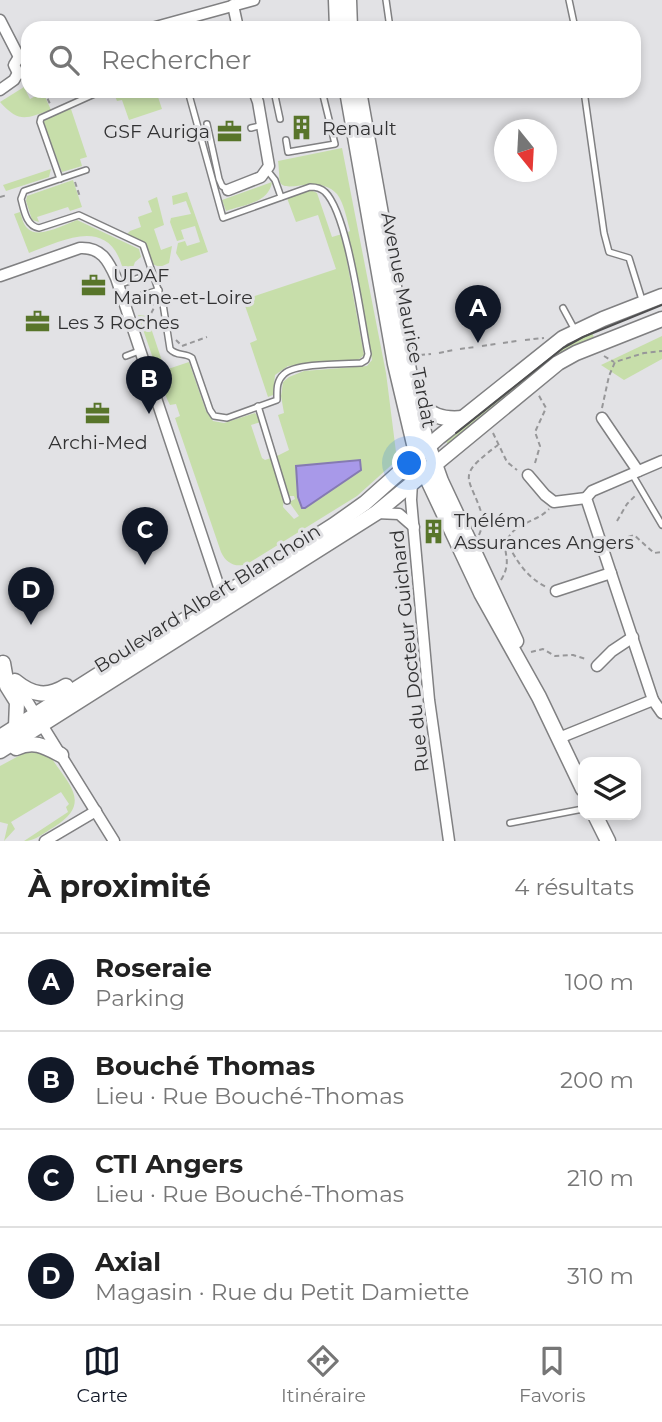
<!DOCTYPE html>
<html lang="fr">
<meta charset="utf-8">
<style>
body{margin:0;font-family:Montserrat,sans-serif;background:#f2f2f2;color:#222}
.controls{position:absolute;right:21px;bottom:21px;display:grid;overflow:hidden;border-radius:14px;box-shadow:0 4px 10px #0003}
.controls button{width:63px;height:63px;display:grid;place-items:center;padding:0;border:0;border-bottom:2px solid #e0e0e0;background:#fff;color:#222;font:35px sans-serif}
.compass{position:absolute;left:494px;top:119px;width:63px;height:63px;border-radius:50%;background:#fff;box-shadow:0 4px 10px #0003;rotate:162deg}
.you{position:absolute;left:410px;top:464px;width:24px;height:24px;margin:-18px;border:5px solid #fff;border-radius:50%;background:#1a73e8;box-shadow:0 0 0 10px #1a73e833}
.badge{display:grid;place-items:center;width:46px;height:46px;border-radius:50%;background:#111827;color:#fff;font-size:23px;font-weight:700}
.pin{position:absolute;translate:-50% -58px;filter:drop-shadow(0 2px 4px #0008)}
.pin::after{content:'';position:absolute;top:37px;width:24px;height:21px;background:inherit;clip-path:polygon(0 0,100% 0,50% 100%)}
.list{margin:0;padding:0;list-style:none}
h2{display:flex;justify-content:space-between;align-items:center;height:91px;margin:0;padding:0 28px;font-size:30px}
h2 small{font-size:23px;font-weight:400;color:#767676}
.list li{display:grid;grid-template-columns:46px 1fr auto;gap:21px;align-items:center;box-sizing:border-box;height:98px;padding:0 28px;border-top:2px solid #e0e0e0}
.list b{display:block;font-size:26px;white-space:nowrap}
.list p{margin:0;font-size:23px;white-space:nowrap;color:#767676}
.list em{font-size:23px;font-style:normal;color:#767676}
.icon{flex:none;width:38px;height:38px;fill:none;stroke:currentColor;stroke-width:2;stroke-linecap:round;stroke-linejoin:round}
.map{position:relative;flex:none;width:662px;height:841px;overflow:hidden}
.search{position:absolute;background:#fff;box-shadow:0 4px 10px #0003;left:21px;right:21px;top:21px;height:77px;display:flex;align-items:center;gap:18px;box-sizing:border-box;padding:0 24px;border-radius:21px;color:#767676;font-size:26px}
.sheet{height:483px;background:#fff}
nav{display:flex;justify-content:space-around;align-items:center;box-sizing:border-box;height:98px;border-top:2px solid #e0e0e0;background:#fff;font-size:19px;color:#767676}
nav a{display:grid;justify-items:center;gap:4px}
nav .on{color:#111827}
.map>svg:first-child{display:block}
.green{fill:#c7deaa;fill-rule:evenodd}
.water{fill:#a899e9;stroke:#857ab2;stroke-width:2}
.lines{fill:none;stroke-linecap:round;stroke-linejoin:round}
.lane-casing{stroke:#808082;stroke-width:8}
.street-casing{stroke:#808082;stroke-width:13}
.secondary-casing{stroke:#808082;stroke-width:17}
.path{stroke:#979799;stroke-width:2;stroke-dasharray:5 3.5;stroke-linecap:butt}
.lane{stroke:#fff;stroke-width:5}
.street{stroke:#fff;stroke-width:10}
.secondary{stroke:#fff;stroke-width:14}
.tram{stroke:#4f4f50;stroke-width:2}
.labels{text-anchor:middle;stroke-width:6;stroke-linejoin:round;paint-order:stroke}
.poi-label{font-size:19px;fill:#323233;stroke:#e2e2e5;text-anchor:start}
.street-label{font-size:19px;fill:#323233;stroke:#e2e2e5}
</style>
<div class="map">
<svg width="662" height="841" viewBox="0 0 662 841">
<rect width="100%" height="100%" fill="#e2e2e5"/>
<g class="green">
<path d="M24,87L30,99L43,92L51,110C26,118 20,124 0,102Z"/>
<polygon points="113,91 156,91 162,109 129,120 122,100 117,101"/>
<polygon points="71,109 87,157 80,159 82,166 62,172 43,122 46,117"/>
<path d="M342,148L386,373L397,460L357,496L247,564C235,568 226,563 221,552L175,418L180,416L176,404L170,405L167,399L138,315L147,316L165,370L189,362L206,411L213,421L224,423L255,413L261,422L251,425L262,458L265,460L271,458L284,498L283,507L294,519L299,516L289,502L295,499L294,496H287L275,457L289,450L278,415L284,413L281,396L283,382L289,377L304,371L367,366L372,360L348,232L350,231C347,220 344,203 337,194C318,173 286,195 280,182C279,179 279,166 278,161ZM360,470L305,508L301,507L296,472Z"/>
<polygon points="51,169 49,177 6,191 3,185"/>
<polygon points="73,180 82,207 70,211 68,207 37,217 39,222 32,220 26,201 27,196"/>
<path d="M272,182C269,203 243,205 226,211L222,200Z"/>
<polygon points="311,190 317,193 332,237 342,234 364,355 357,361 288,366 275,375 273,395 268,397 250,343 257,340 243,300 336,269 318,215 296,222 287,198"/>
<polygon points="187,192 208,252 181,261 176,253 178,243 185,241 187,246 200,242 195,226 181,230 184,239 177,241 170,222 171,218 191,214 186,201 173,205 172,196"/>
<polygon points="157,197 164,225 154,229 161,250 172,246 169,263 160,267 152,264 145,243 127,234 130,231 141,227 138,217 152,212 148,201"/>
<path d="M20,212C22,217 23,224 27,228C38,240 65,224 77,220L139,249L141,257L135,262L132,270L122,266C107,216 62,241 29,253L14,214Z"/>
<polygon points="592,332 595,340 450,447 445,440 569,342"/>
<polygon points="662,336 662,359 624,380 601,365"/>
<path d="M28,751L48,755L52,759C71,787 91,804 54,827C44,833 35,841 24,841L68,812L66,807L69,804L61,792L11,822L15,829L4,841L8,824L0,822V766Z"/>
</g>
<polygon class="water" points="360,460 361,470 305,508 302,508 298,497 296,466"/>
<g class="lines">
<defs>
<g id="lane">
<polyline points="386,0 390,28"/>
<polyline points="569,0 575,28"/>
<polyline points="274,91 280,119"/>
<polyline points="584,91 604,233 609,252 629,258 643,303"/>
<polyline points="254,93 275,91"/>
<polyline points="207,124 219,179 222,186 227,189"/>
<polyline points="251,128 263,125"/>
<polyline points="286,140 288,152 335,144 322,91"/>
<path d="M86,170L24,191L21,199C24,210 26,226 39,228L79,215L143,245L163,304L170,349C177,357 185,352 192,358L210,410L214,416L227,418L277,400C277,390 276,381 284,374C296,363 344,364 361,363L366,360L368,354C361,320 348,214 325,192C321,188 316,187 310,187L223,218L188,91"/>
<polyline points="267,170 275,180 281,197"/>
<polyline points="60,179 40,122 41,118 101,91"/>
<polyline points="118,285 153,273"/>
<polyline points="124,301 159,290"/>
<polyline points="563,308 576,332"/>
<polyline points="126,356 139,351"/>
<polyline points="258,406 287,501"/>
<polyline points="632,474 662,525"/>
<polyline points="510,823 583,809"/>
</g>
<g id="street">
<polyline points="233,5 238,28"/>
<polyline points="0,20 19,57"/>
<polyline points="152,28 254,0"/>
<polyline points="28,56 19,57 14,65 18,73 28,74"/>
<polyline points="0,90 14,80 18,73"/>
<polyline points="228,190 261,177 269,166 258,102 254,91"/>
<path d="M0,276L80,248C101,247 108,260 116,278L222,596"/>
<polyline points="602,418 638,471"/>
<polyline points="528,475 545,495 554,502 586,498"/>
<polyline points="412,482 411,500 429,700 449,841"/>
<polyline points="376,513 399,514 414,527"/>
<polyline points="556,591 611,573"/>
<polyline points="597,666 612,651 633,637"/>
<polyline points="16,683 114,841"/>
<polyline points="653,700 662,713"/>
<polyline points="559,738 653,700 586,498 592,491 662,461"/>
<polyline points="45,841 96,811"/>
</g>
<g id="secondary">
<polyline points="336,0 337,28"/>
<polyline points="349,0 350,28"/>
<polyline points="347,91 395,364 417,457 481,593 539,697 583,789"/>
<polyline points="359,91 410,376 425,436 441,481 516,641"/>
<path d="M417,399C429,416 443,420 463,418"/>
<polyline points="3,663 7,686 17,702 16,727"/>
<path d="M15,681C32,695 47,698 66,686"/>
<polyline points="0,737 334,525 365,503 439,437 563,338 603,319 662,296"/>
<path d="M16,748C34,740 44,746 61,755"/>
<polyline points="0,751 376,513 558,363 576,353 662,319"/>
<polyline points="595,815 608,841"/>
</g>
</defs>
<use href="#lane" class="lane-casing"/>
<use href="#street" class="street-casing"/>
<use href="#secondary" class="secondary-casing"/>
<g class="path">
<polyline points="44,91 51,106"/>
<polyline points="75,182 80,197"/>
<polyline points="0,197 7,195"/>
<polyline points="151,301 154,308 149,317 159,325"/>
<polyline points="176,340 182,346 207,337"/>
<polyline points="525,340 544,338"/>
<polyline points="503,343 517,341"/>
<polyline points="482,346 496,344"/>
<polyline points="460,349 475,347"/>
<polyline points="439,353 454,350"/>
<polyline points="420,355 431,354"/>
<polyline points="604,356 614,362"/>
<polyline points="602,408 609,376 615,362 644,353 662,351"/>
<polyline points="493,433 507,462 517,470"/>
<polyline points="535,463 540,446 535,432 546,408 538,394"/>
<polyline points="617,521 627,504 635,496"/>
<path d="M479,535L484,522C472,475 451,480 498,445"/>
<polyline points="612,542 634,535 654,553 662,552"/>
<path d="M506,548L511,550C520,566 529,578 546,587"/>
<path d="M501,580C514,559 500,552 508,538C517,522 537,522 549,509"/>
<polyline points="531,652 543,649 555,656 573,655 586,659"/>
</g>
<use href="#lane" class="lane"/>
<use href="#street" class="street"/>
<use href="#secondary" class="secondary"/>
<polyline class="tram" points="456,433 563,348 583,337 662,305"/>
</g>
<defs>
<symbol id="building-bare" viewBox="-9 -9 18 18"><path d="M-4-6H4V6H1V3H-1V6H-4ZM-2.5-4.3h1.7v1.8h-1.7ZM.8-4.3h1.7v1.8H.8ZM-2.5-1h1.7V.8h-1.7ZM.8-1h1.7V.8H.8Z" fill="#58752a" stroke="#e2e2e5" stroke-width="2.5" paint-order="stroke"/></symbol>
<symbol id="office-bare" viewBox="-9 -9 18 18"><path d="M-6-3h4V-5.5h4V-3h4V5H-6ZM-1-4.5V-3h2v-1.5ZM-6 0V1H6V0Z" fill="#58752a" stroke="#e2e2e5" stroke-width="2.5" paint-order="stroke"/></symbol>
</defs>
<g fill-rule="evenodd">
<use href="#building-bare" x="284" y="110" width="35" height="35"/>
<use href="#office-bare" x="212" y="114" width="35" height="35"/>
<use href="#office-bare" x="76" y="268" width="35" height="35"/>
<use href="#office-bare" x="20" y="304" width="35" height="35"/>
<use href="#office-bare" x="80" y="396" width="35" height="35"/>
<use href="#building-bare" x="416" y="514" width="35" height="35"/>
</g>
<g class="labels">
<g class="poi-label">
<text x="322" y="135">Renault</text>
<text x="210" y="138" text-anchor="end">GSF Auriga</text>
<text x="113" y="282">UDAF<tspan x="113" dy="22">Maine-et-Loire</tspan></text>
<text x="57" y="329">Les 3 Roches</text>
<text x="98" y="449" text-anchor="middle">Archi-Med</text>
<text x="454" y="527">Thélém<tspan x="454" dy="22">Assurances Angers</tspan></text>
</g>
<g class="street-label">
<text transform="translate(409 320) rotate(79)" y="7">Avenue Maurice Tardat</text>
<text transform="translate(207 598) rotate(-32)" y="7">Boulevard Albert Blanchoin</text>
<text transform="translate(409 651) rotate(-96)" y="7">Rue du Docteur Guichard</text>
</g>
</g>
</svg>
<div class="controls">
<button><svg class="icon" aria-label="layers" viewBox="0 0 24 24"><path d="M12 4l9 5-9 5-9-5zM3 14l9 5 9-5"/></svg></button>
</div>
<svg class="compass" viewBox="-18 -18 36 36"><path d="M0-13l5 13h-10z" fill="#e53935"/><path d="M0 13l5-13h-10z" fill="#767676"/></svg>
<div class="you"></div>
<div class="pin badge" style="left:478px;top:343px">A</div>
<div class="pin badge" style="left:149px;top:414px">B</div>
<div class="pin badge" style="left:145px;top:565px">C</div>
<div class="pin badge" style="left:31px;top:625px">D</div>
<div class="search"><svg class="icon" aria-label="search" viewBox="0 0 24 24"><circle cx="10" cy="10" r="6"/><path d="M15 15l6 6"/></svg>Rechercher</div>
</div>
<section class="sheet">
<h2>À proximité<small>4 résultats</small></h2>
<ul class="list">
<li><span class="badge">A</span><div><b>Roseraie</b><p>Parking</p></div><em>100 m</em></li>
<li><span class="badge">B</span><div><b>Bouché Thomas</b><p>Lieu · Rue Bouché-Thomas</p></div><em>200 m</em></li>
<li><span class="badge">C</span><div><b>CTI Angers</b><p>Lieu · Rue Bouché-Thomas</p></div><em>210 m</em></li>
<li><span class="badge">D</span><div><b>Axial</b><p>Magasin · Rue du Petit Damiette</p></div><em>310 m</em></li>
</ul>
</section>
<nav>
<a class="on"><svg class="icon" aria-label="map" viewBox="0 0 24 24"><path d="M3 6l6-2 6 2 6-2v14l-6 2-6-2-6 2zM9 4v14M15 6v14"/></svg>Carte</a>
<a><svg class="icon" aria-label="directions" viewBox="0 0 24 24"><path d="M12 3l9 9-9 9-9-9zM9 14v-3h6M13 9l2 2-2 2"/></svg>Itinéraire</a>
<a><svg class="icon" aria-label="saved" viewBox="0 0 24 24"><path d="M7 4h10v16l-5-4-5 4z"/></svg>Favoris</a>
</nav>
